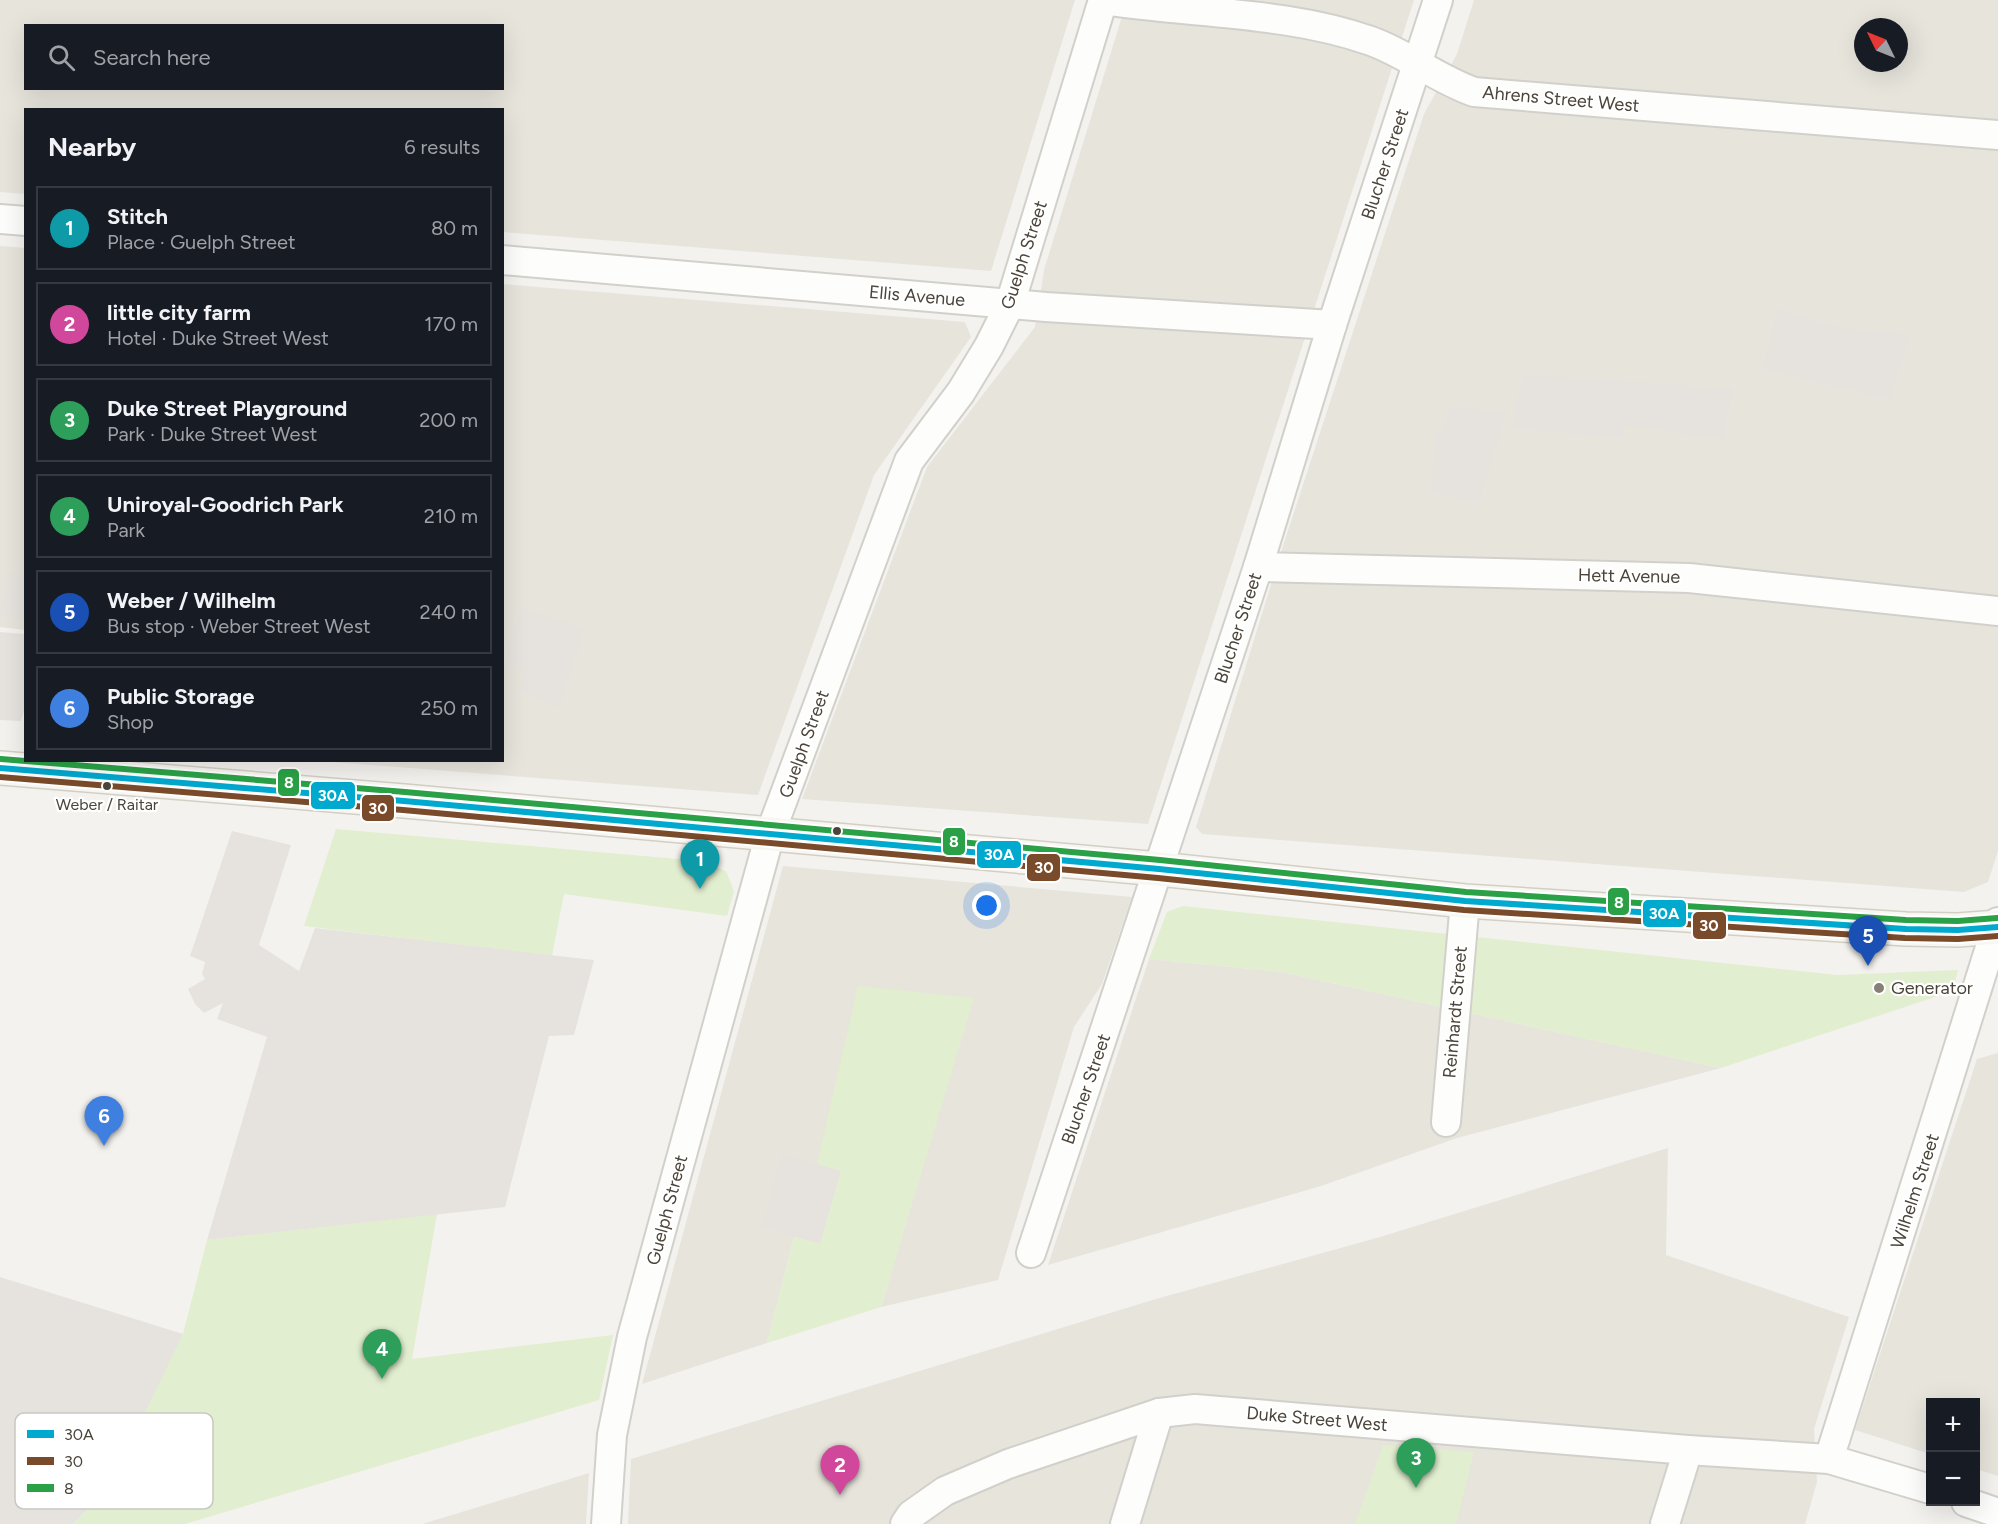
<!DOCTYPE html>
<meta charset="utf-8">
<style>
body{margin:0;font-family:Figtree,sans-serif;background:#242831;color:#f1f3f6}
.controls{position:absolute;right:18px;bottom:18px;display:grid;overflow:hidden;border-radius:0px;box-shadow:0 6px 24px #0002}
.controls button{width:54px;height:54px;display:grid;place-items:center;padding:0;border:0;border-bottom:2px solid #363941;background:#171b24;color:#f1f3f6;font:30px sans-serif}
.compass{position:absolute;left:1854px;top:18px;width:54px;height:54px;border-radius:50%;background:#171b24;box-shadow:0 6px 24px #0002;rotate:313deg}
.you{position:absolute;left:987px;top:906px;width:21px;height:21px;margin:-15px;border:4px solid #fff;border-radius:50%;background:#1a73e8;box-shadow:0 0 0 9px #1a73e833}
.badge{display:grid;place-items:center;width:39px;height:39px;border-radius:50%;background:#b45309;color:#fff;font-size:20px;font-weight:700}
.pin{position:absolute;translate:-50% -50px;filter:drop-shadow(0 2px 3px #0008)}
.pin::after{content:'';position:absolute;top:32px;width:21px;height:18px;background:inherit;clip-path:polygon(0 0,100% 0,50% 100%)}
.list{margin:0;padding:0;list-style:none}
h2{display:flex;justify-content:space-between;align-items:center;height:78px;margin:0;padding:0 24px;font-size:26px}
h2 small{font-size:20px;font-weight:400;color:#9ea1a6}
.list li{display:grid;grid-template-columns:39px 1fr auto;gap:18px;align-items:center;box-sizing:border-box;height:84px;margin:0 12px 12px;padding:0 12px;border:2px solid #363941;border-radius:0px}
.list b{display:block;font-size:22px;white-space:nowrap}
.list p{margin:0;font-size:20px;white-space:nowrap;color:#9ea1a6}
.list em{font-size:20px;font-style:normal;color:#9ea1a6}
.icon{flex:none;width:33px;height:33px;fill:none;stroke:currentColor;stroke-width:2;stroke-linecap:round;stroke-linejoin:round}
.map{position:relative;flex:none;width:1998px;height:1524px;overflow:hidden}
.search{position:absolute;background:#171b24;box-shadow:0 6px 24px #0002;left:24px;top:24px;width:480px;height:66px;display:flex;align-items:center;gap:15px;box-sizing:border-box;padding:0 21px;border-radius:0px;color:#9ea1a6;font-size:22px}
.panel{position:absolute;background:#171b24;box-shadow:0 6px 24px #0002;left:24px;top:108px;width:480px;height:654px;border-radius:0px}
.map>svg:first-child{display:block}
.residential{fill:#e7e4dc;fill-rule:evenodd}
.green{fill:#e1eecf}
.parking{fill:#e6e3df}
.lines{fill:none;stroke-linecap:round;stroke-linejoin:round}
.minor-casing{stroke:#d2d0cb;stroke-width:32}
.secondary-casing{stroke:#d3cfc5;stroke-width:36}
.minor{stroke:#fdfdfc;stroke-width:28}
.secondary{stroke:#f7f6f1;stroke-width:33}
.bus-1-casing{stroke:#fff;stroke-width:10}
.bus-2-casing{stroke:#fff;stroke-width:10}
.bus-3-casing{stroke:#fff;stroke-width:10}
.bus-1{stroke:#00a9ce;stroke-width:6}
.bus-2{stroke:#7a4b2a;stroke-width:6}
.bus-3{stroke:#2ba147;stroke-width:6}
.bus-dot{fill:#4b4439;stroke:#fff;stroke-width:2}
.poi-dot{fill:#868178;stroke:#fff;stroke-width:2}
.labels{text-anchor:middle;stroke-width:4.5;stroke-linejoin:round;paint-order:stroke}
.bus-label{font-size:16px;fill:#4b4439;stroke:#fff}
.street-label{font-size:18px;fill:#4b4439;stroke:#fff}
.poi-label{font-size:18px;fill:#4b4439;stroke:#fff;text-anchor:start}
.key{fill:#fff;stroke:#c9c7c4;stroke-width:1.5}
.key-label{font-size:16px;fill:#4b4439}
.line-badge{stroke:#fff;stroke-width:2}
.badge-label{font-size:16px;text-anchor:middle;font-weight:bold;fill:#fff}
</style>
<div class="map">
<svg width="1998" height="1524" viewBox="0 0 1998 1524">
<rect width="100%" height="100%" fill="#f4f2ee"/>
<g class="residential">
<path d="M0,0H1075L991,271L503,232L502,110H26L25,194L0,192ZM26,26H502V88H26Z"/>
<polygon points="1127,0 1414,0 1148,824 802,799 927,467 1035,327 1044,270"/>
<path d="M1474,0H1998V851L1988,882L1964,892L1202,834L1196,827L1283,546L1424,114L1457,54ZM1863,27H1899V63H1863Z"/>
<polygon points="0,246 25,248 25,630 0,627"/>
<polygon points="503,284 965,322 971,337 874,475 758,795 319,761 502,760"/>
<polygon points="783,866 1132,897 1102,984 1074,1027 998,1280 881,1307 973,998 818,1164 841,1171 820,1244 794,1237 767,1343 642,1384"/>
<polygon points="1149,959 1282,972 1721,1068 1457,1138 1321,1186 1048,1265"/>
<polygon points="1998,1053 1998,1476 1976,1469 1976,1402 1930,1402 1930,1454 1855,1430 1977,1059"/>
<polygon points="1668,1148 1666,1255 1849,1317 1814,1429 1817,1482 1805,1524 628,1524 631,1459 1156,1299 1380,1237"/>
<polygon points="589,1473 586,1524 422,1524 498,1501"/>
</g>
<g class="green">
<polygon points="336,829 700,861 726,871 734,891 727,916 564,894 552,956 304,926"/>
<polygon points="1183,906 1837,975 1958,970 1953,991 1721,1068 1282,972 1149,959 1167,912"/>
<polygon points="858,986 974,998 881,1307 767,1343 794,1237 820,1244 841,1171 817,1164"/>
<polygon points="437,1214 412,1359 613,1335 599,1400 185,1524 73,1524 88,1509 183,1334 207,1240"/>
<polygon points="1383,1445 1474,1452 1456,1524 1355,1524"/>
</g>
<g class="parking">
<polygon points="1778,309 1842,328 1909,335 1890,400 1762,369"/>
<polygon points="1522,374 1733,389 1723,439 1625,425 1622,438 1512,429"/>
<polygon points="1450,407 1507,411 1479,502 1431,494 1436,433 1444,429"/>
<polygon points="9,573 25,575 25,620 0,614"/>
<polygon points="522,608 585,628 559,707 520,692 524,669 505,661"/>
<polygon points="0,632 25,634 25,707 21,721 0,720"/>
<polygon points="232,831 291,845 259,945 299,971 315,928 594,960 574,1035 549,1036 505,1207 207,1240 267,1037 217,1019 223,1003 204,1013 195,1004 188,989 205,979 202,974 205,962 190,956"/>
<polygon points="782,1154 841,1171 820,1244 761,1227"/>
<polygon points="0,1277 183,1334 149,1404 88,1509 73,1524 0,1524"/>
</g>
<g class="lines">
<defs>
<g id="minor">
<path d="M1103,0C1192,14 1286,11 1371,41C1407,54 1437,79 1474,92L1998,135"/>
<polyline points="0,219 26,221"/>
<polyline points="502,260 1046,307 1332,325"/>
<polyline points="1258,567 1689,578 1998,611"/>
<polyline points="1446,1122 1465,901"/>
<polyline points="1031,1253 1258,567 1332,325 1438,0"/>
<polyline points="1829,1459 1998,922"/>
<polyline points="1966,1502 1998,1513"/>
<polyline points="606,1524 612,1435 632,1337 770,834 909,461 961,392 989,346 1010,304 1103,0"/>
<polyline points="905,1524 911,1515 945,1491 1008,1464 1159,1413 1195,1409 1688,1450 1829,1459 1930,1489"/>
<polyline points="1125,1524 1159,1413"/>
<polyline points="1665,1524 1688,1450"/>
</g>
<polyline id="secondary" points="0,768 404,801 1159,869 1465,901 1906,929 1958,930 1998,927"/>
</defs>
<use href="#minor" class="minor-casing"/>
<use href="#secondary" class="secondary-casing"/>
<use href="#minor" class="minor"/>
<use href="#secondary" class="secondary"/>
<defs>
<polyline id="bus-1" points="0,768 404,801 1159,869 1465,901 1906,929 1958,930 1998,927"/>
<polyline id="bus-2" points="0,777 403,810 1158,878 1464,910 1905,938 1958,939 1998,936"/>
<polyline id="bus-3" points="1,759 405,792 1160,860 1466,892 1906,920 1958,921 1997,918"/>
</defs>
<use href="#bus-1" class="bus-1-casing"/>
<use href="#bus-2" class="bus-2-casing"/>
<use href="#bus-3" class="bus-3-casing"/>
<use href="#bus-1" class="bus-1"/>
<use href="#bus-2" class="bus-2"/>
<use href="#bus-3" class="bus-3"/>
</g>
<g class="bus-dot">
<circle cx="107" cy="786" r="5"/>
<circle cx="837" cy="831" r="5"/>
</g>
<circle class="poi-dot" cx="1879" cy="988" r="6"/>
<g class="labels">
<g class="bus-label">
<text x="107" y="810">Weber / Raitar</text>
</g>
<g class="street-label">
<text transform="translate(1561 99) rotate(5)" y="6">Ahrens Street West</text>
<text transform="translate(1385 164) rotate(-72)" y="6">Blucher Street</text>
<text transform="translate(1024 255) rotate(-72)" y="6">Guelph Street</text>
<text transform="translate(917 296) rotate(5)" y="6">Ellis Avenue</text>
<text transform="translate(1629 576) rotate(1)" y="6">Hett Avenue</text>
<text transform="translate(1238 628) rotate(-72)" y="6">Blucher Street</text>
<text transform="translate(804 744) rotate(-70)" y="6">Guelph Street</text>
<text transform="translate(1455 1012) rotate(-85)" y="6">Reinhardt Street</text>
<text transform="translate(1086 1089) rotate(-71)" y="6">Blucher Street</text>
<text transform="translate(1915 1191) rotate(-72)" y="6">Wilhelm Street</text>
<text transform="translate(667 1210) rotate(-75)" y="6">Guelph Street</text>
<text transform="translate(1317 1419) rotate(5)" y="6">Duke Street West</text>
</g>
<g class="poi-label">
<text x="1891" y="994">Generator</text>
</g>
</g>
<rect x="15" y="1413" width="198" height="96" rx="9" class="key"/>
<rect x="27" y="1430" width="27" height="8" fill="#00a9ce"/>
<rect x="27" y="1457" width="27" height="8" fill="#7a4b2a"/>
<rect x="27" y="1484" width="27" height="8" fill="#2ba147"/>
<g class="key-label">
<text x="64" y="1440">30A</text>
<text x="64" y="1467">30</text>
<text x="64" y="1494">8</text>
</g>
<g class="line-badge">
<rect x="277" y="768" width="23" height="29" rx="6" fill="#2ba147"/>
<rect x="310" y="781" width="46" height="29" rx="6" fill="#00a9ce"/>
<rect x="361" y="794" width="34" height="28" rx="6" fill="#7a4b2a"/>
<rect x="942" y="827" width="24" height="29" rx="6" fill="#2ba147"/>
<rect x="976" y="840" width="46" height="29" rx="6" fill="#00a9ce"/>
<rect x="1026" y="853" width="35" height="29" rx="6" fill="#7a4b2a"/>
<rect x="1607" y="887" width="23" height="29" rx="6" fill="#2ba147"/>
<rect x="1642" y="899" width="45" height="29" rx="6" fill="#00a9ce"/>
<rect x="1692" y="911" width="35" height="29" rx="6" fill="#7a4b2a"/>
</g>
<g class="badge-label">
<text x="289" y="788">8</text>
<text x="333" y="801">30A</text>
<text x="378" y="814">30</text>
<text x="954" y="847">8</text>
<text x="999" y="860">30A</text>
<text x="1044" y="873">30</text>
<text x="1619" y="908">8</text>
<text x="1664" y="919">30A</text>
<text x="1709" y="931">30</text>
</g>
</svg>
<div class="controls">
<button>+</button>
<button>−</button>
</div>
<svg class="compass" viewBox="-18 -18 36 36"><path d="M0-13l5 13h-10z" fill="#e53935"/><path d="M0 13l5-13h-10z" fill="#9ea1a6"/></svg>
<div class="you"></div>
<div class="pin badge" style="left:700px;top:889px;background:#0f9aa8">1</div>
<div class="pin badge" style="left:840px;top:1495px;background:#d1479c">2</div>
<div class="pin badge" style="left:1416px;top:1488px;background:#2e9e5b">3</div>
<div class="pin badge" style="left:382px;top:1379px;background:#2e9e5b">4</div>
<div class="pin badge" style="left:1868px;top:966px;background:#1a4fb4">5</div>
<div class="pin badge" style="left:104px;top:1146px;background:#3f7fe0">6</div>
<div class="search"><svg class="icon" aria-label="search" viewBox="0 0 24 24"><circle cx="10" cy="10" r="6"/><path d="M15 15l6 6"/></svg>Search here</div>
<section class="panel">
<h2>Nearby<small>6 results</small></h2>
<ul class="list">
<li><span class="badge" style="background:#0f9aa8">1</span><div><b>Stitch</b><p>Place · Guelph Street</p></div><em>80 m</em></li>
<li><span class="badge" style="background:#d1479c">2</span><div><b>little city farm</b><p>Hotel · Duke Street West</p></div><em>170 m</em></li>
<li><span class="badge" style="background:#2e9e5b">3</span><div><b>Duke Street Playground</b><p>Park · Duke Street West</p></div><em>200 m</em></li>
<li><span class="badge" style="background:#2e9e5b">4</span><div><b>Uniroyal-Goodrich Park</b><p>Park</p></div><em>210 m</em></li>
<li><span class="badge" style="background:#1a4fb4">5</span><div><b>Weber / Wilhelm</b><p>Bus stop · Weber Street West</p></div><em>240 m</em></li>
<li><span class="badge" style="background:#3f7fe0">6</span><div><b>Public Storage</b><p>Shop</p></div><em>250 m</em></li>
</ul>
</section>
</div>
